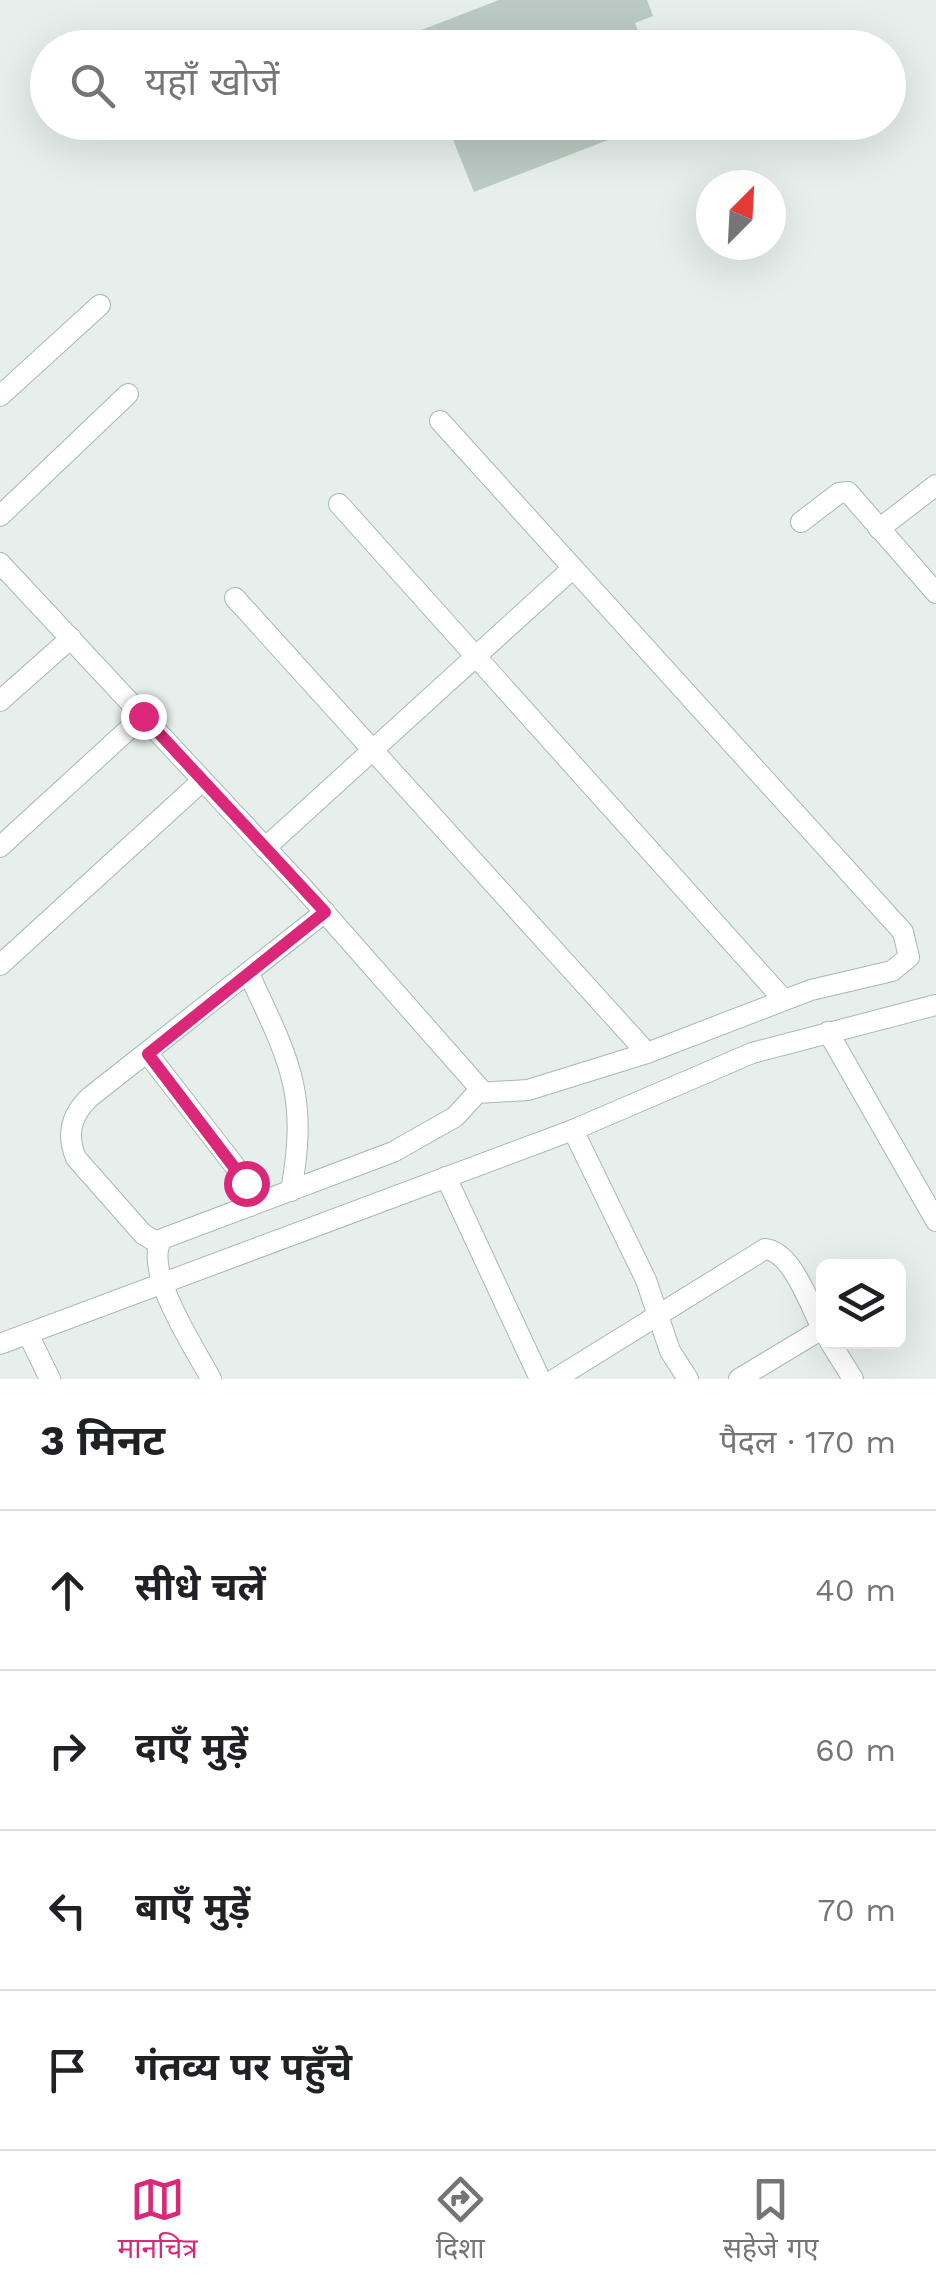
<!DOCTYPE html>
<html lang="hi">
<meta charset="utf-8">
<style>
body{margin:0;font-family:"Work Sans","Noto Sans Devanagari",sans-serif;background:#f6f6f6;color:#202124}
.controls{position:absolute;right:30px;bottom:30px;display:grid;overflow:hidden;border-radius:15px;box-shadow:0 10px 40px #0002}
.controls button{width:90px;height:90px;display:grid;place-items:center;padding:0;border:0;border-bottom:2px solid #e0e0e0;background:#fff;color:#202124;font:50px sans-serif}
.compass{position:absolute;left:696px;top:170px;width:90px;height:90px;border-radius:50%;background:#fff;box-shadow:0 10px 40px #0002;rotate:24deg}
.stop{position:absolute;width:30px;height:30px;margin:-22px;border:8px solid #db2777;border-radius:50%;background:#fff}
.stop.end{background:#db2777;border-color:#fff;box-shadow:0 2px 10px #0008}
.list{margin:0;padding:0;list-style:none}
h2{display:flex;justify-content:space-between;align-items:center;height:130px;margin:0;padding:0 40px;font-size:42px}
h2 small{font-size:32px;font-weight:400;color:#757577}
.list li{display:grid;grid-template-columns:65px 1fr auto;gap:30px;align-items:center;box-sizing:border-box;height:160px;padding:0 40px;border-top:2px solid #e0e0e0}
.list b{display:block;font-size:38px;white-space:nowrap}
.list em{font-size:32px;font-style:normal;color:#757577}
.icon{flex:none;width:55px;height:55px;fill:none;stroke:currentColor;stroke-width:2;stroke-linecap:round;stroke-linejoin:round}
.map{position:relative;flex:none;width:936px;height:1379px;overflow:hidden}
.search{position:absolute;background:#fff;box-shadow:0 10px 40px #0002;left:30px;right:30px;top:30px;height:110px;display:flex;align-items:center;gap:25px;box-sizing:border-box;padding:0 35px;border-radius:55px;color:#757577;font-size:38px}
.sheet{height:770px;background:#fff}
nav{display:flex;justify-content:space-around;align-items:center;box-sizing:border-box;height:140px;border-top:2px solid #e0e0e0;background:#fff;font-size:28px;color:#757577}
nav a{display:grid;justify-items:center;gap:5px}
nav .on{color:#db2777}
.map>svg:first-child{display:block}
.building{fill:#bbcac4}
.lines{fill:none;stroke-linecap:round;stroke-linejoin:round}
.minor-casing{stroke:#a8b8b2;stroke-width:22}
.minor{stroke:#fff;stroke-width:20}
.route{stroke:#db2777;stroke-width:12}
</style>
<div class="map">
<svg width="936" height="1379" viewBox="0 0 936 1379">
<rect width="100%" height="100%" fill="#e6efeb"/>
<g class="building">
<polygon points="499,0 647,0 653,16 635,23 645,48 417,48 411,34"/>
<polygon points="446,122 652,122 652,123 474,192"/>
</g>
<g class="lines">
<defs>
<g id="minor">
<polyline points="0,396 100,305"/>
<polyline points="339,504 784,1000"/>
<polyline points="0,516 128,394"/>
<polyline points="801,522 839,493 848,492 936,593"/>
<polyline points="879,529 936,485"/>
<polyline points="0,563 305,890 483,1092"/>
<polyline points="235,598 647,1053"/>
<polyline points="0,701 71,638"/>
<polyline points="0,847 143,716"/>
<polyline points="265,848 573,568"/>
<polyline points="0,965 202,781"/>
<path d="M249,974C289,1060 309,1093 291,1191"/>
<polyline points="828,1032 936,1221"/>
<polyline points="148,1054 241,1174 250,1206"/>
<polyline points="573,1130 646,1280 670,1351 688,1379"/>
<polyline points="446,1177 540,1379"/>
<path d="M159,1244L143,1234L76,1158C66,1134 71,1115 90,1097L325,912"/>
<polyline points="28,1334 50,1379"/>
<polyline points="830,1342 853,1379"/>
<polyline points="0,1344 573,1130 752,1053 936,1005"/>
<path d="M211,1379C195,1348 142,1270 162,1239L393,1152L455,1117L477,1093L528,1090L647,1053L811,990L892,971L909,957L903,932L440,421"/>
<path d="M555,1379L765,1249C793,1251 811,1309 824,1332"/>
<polyline points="739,1379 822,1329"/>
</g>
</defs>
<use href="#minor" class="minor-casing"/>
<use href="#minor" class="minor"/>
</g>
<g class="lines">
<polyline class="route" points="143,716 325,912 148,1054 246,1183"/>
</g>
</svg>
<div class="controls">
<button><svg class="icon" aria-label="layers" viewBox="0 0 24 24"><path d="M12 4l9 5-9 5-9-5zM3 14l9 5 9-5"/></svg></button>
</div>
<svg class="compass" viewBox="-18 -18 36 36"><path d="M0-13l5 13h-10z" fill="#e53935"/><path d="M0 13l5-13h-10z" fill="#757577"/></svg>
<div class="stop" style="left:246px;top:1183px"></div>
<div class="stop end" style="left:143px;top:716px"></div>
<div class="search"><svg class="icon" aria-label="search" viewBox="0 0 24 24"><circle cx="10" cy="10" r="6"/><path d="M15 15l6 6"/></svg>यहाँ खोजें</div>
</div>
<section class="sheet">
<h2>3 मिनट<small>पैदल · 170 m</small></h2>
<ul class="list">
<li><svg class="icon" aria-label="ahead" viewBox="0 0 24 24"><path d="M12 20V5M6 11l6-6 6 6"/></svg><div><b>सीधे चलें</b></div><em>40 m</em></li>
<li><svg class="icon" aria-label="right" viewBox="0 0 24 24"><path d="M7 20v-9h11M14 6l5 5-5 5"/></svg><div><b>दाएँ मुड़ें</b></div><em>60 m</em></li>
<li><svg class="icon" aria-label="left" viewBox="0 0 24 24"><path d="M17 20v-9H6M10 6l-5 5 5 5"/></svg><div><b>बाएँ मुड़ें</b></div><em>70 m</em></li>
<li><svg class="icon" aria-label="arrive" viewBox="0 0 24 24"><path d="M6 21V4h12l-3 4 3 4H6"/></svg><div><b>गंतव्य पर पहुँचे</b></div></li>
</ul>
</section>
<nav>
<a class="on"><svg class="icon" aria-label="map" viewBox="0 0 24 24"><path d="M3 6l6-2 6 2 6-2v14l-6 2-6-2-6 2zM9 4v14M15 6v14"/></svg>मानचित्र</a>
<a><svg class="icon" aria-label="directions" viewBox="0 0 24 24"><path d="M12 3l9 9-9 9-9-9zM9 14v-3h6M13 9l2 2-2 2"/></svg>दिशा</a>
<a><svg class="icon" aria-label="saved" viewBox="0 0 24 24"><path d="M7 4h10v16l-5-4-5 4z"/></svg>सहेजे गए</a>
</nav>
